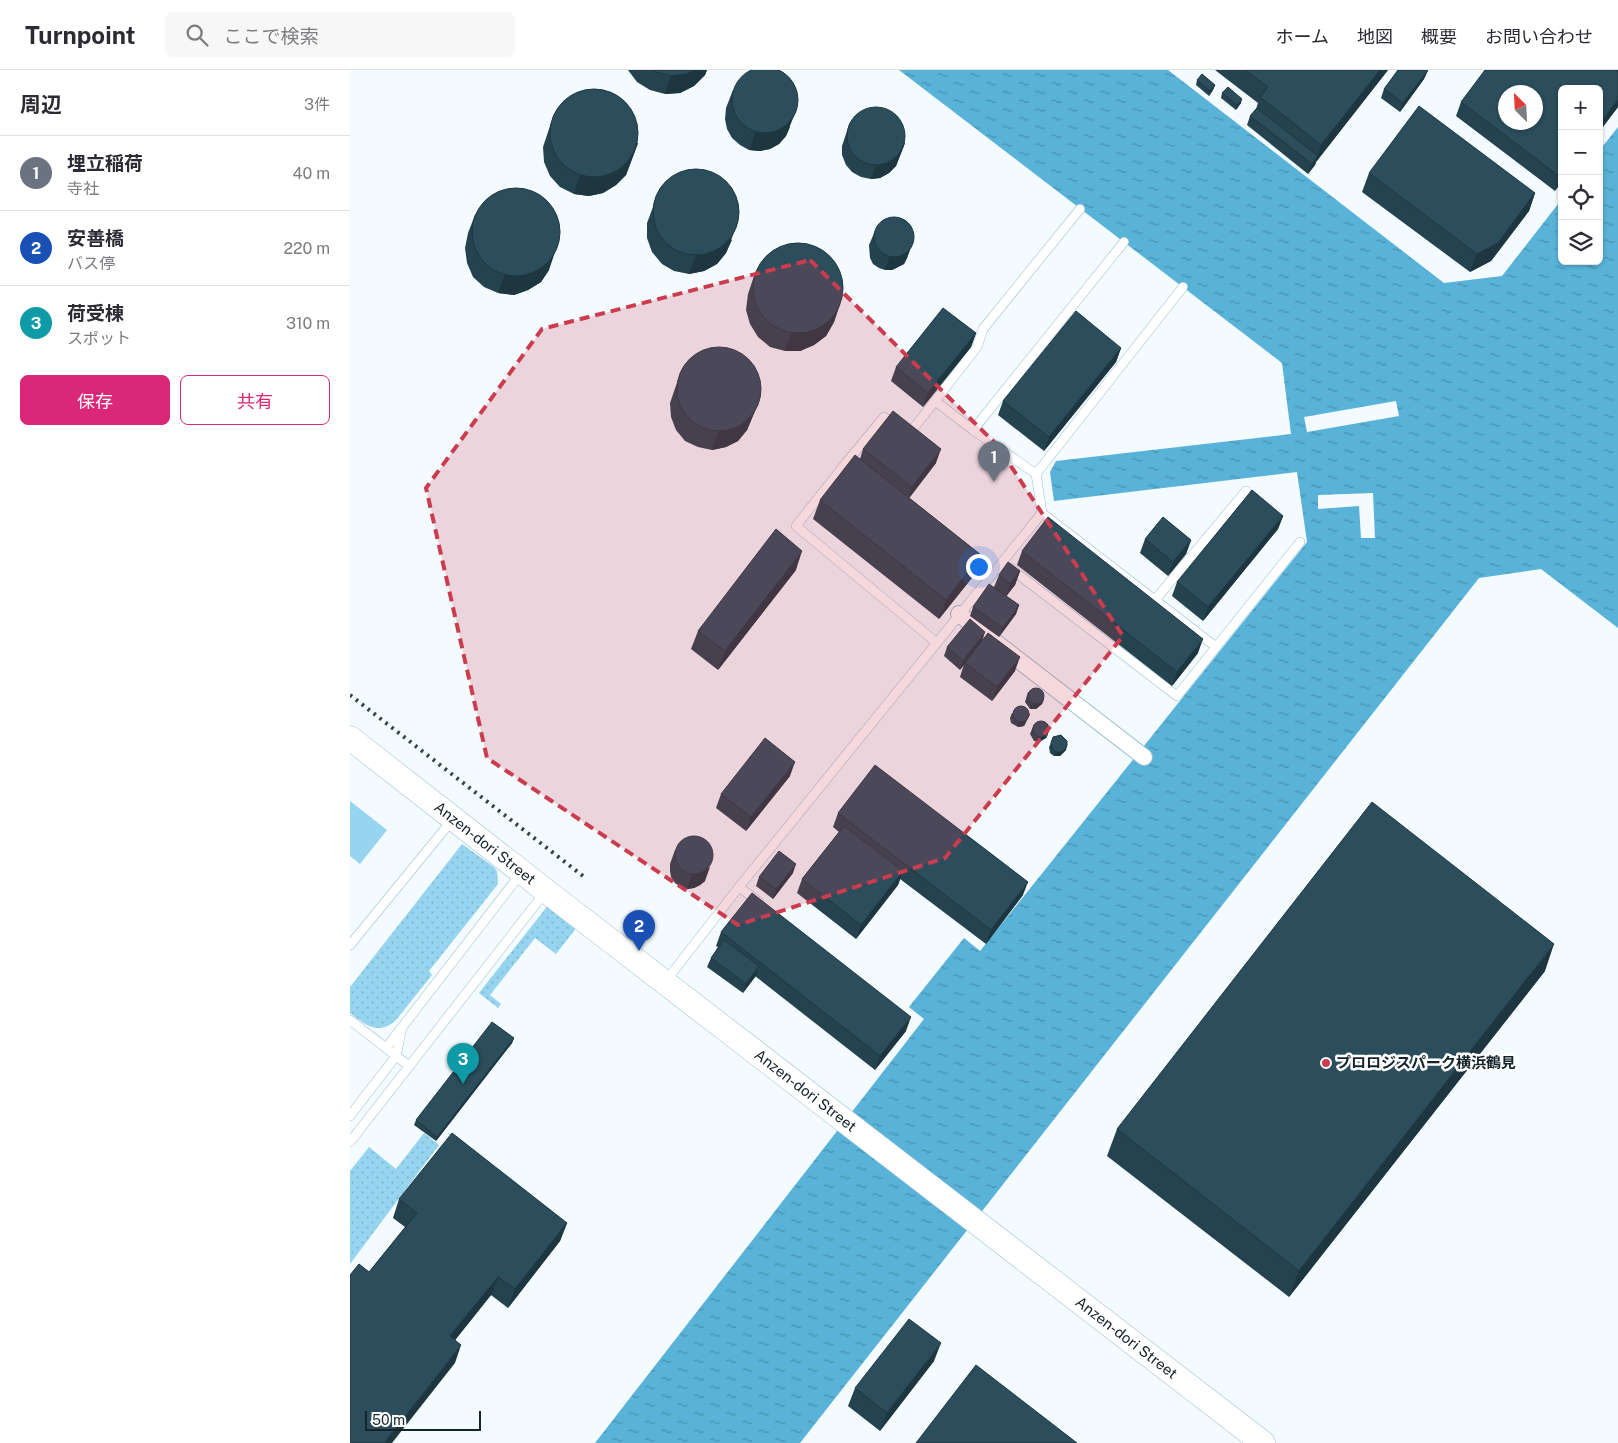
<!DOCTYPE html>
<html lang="ja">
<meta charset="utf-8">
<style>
body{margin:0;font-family:"Public Sans","Noto Sans JP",sans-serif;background:#f7f7f7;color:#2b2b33}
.controls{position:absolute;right:15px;top:15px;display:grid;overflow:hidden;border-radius:8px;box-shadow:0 1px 4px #0004}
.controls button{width:45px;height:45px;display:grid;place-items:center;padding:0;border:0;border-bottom:1px solid #e1e1e2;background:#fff;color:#2b2b33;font:25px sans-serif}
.compass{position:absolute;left:1148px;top:15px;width:45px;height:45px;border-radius:50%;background:#fff;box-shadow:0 1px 4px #0004;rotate:336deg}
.scale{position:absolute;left:15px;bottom:12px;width:116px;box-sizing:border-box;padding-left:5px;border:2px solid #15242a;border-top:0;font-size:14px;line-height:18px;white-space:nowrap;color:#15242a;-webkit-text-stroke:4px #fff;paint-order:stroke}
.you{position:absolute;left:628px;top:496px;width:18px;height:18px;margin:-12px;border:4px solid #fff;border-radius:50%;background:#1a73e8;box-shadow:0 0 0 8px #1a73e833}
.badge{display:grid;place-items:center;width:32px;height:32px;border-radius:50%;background:#db2777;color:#fff;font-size:16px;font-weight:700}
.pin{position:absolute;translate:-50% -41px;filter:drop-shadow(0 1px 2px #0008)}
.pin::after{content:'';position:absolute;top:26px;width:18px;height:15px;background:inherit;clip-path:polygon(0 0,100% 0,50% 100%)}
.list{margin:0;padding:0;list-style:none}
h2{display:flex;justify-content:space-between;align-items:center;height:65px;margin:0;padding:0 20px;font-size:21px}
h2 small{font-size:16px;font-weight:400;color:#7c7c81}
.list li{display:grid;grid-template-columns:32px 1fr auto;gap:15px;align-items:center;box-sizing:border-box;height:75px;padding:0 20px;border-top:1px solid #e1e1e2}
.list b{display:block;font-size:19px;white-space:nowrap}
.list p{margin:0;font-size:16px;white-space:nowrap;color:#7c7c81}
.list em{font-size:16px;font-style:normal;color:#7c7c81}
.actions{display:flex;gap:10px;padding:15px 20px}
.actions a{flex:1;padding:11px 0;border:1px solid #db2777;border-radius:8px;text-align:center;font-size:18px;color:#db2777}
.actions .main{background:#db2777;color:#fff}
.icon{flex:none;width:28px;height:28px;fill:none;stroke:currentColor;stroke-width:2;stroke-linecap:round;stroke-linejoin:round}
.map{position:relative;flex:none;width:1268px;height:1373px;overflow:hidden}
header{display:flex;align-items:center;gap:30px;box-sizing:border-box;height:70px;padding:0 25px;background:#fff;border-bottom:1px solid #e1e1e2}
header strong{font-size:24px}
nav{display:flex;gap:28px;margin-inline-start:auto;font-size:18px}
.search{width:350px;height:45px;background:#f7f7f7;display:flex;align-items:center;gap:12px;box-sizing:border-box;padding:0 18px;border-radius:8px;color:#7c7c81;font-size:19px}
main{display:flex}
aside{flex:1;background:#fff}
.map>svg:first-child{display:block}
.grass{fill:url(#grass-dots)}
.pitch{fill:#96d4ef}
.water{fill:url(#water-ripples)}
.pier{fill:#f3fbfe}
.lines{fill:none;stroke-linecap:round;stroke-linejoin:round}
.lane-casing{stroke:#9abfd1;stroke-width:10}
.street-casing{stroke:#9abfd1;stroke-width:18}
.secondary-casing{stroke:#9abfd1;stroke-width:25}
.lane{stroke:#fff;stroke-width:9}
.street{stroke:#fff;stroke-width:16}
.secondary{stroke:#fff;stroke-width:24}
.rail{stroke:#354348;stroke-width:4;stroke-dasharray:2.5 5;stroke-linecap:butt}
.wall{fill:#25424f}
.shaded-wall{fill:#1e3640}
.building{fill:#2b4d5c;stroke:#1e3640;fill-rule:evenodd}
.marked{fill:#cc3c4f;fill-opacity:0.2;stroke:#cc3c4f;stroke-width:4;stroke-dasharray:10 6;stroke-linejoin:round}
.poi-dot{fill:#cc3c4f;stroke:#fff;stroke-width:2}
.labels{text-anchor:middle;stroke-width:5;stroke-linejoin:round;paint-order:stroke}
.street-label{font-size:15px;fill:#15242a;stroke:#fff}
.poi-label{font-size:15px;font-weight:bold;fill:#15242a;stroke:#fff;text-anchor:start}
</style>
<header>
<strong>Turnpoint</strong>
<div class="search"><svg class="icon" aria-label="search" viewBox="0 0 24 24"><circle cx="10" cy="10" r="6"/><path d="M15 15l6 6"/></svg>ここで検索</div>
<nav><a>ホーム</a><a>地図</a><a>概要</a><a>お問い合わせ</a></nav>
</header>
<main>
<aside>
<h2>周辺<small>3件</small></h2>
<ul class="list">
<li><span class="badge" style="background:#6b7280">1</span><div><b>埋立稲荷</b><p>寺社</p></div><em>40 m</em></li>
<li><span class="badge" style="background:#1a4fb4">2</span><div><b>安善橋</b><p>バス停</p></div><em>220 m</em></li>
<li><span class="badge" style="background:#0f9aa8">3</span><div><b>荷受棟</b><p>スポット</p></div><em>310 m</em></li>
</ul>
<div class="actions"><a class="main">保存</a><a>共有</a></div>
</aside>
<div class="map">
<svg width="1268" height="1373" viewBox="0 0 1268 1373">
<defs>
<pattern id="grass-dots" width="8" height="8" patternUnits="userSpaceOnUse" patternTransform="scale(1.25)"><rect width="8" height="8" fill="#96d4ef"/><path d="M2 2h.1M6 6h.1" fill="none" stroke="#80b6cd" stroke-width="1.8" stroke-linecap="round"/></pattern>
<pattern id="water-ripples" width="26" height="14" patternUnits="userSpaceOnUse" patternTransform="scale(1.25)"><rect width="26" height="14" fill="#59b2d8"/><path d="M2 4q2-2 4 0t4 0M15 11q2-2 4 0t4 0" fill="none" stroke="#4891af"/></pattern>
</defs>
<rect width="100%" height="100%" fill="#f3fbfe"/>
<g class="grass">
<path d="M112,774L144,797L147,801L148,814L79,901L82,905L46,950C28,966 16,955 0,943V917Z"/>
<polygon points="199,834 227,857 206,884 185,868 140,925 151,934 148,938 129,923"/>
<polygon points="74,1063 89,1075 0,1194 0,1101 19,1077 46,1099"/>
</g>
<polygon class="pitch" points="0,731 37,760 10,794 0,786"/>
<polygon class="water" points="549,0 818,0 1094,213 1152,206 1212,129 1212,191 1249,191 1249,81 1268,57 1268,558 1191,499 1129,508 450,1373 245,1373 574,949 559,937 614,868 630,881 957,472 947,402 704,431 700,402 706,391 941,364 932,293"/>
<g class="pier">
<polygon points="1046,331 1049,346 957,362 954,347"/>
<polygon points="1023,423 1025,468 1011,468 1009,436 968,439 968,425"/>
</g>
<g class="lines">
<defs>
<g id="lane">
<polyline points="730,139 633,259 627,277 585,331 623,360 686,404 692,443 866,577 950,472"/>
<polyline points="623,360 774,172"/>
<polyline points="557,364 558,365 585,331"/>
<polyline points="496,393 534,347 544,355"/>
<polyline points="506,401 496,393 446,456 587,573"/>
<polyline points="686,404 833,217"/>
<polyline points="619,492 639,508"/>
<polyline points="660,498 827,626 866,577"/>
<polyline points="805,530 896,421"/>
<polyline points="389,817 409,832"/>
<polyline points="0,875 103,749"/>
<polyline points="315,912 389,817 692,443"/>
<polyline points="0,950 59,996"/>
<polyline points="36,978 172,802"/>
<polyline points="0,1046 46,986 52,958"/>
<polyline points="0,1072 196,821"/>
</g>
<polyline id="street" points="609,544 794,687"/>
<g id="secondary">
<path id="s1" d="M0,668L196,821L913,1373"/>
</g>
</defs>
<use href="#lane" class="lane-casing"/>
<use href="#street" class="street-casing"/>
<use href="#secondary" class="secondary-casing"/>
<use href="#lane" class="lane"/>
<use href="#street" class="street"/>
<use href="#secondary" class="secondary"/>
<polyline class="rail" points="0,625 233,806"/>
</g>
<g class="wall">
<polygon points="278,0 357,0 355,5 344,16 330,23 315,24 300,20 287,12"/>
<polygon points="865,0 1038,0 966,92 965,95 958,104 897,55 900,46 906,39 908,33"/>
<polygon points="1078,0 1074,9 1050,42 1031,28 1034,19"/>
<polygon points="1268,0 1268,37 1249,62 1249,19 1212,111 1205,121 1106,46 1111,32"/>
<polygon points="847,10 865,15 863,20 859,26 846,15"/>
<polygon points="383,20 440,57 436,66 429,74 420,79 410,81 399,80 390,75 382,68 377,59 375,49 376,38"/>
<polygon points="872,23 891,33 886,40 871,28"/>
<polygon points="204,44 288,73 276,105 266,115 253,123 239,126 224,124 210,117 200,106 194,92 193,77"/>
<polygon points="500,52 555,73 546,96 539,103 530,108 521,109 511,107 502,102 496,95 492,85 492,76"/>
<polygon points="1019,103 1185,123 1179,141 1141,191 1120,202 1012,122"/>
<polygon points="309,121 382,170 376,183 367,194 354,201 339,204 324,201 312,194 302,182 297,168 297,153"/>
<polygon points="125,145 199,200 191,212 178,220 164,225 148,223 134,217 123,207 117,193 115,178 118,163"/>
<polygon points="525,161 562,174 557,188 554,194 542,200 535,200 529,198 523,194 520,188 519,175"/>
<polygon points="404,206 490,234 484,252 476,266 464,275 450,281 435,281 420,277 408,267 400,254 396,240 398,224"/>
<polygon points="626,263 621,277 573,337 541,311 546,297"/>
<polygon points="771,278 766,292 694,381 648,345 653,331"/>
<polygon points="331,301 410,329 397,360 388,371 376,377 362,380 348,377 335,371 326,360 321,347 320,333"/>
<polygon points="513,379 586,393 559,428 631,485 625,504 589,549 463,449 470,430 510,389"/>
<polygon points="933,446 928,459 853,551 822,526 827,512"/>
<polygon points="795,469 841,470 836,484 818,506 790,483"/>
<polygon points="672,481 848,583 822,616 667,495"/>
<polygon points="446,500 368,600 341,579 348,561"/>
<polygon points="670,501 665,515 656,526 669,535 666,544 649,567 620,546 623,537 644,517 649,505"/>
<polygon points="633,569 665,601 642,631 610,607 614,594 610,600 594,586 597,577"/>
<polygon points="678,622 694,629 692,634 686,639 680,639 675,632"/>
<polygon points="662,643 680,644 674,656 668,657 661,653 660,648"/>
<polygon points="684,654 698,664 696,668 689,672 684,671 680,664"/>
<polygon points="701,673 716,680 710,686 704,686 700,683 699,677"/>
<polygon points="440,706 396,761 366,738 371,724"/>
<polygon points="488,743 673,825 636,874 550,809 548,815 506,869 447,823 452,809 489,762 483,757"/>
<polygon points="325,780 355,811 350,815 344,818 337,819 331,817 325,813 321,807 320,801 320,794"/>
<polygon points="443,803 423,829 406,816 409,807"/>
<polygon points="371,862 556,961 525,1000 405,906 393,923 357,897 361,888 368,877 366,876"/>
<polygon points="1195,901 939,1227 757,1086 767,1059"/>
<polygon points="164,968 162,973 86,1071 64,1055 66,1050"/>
<polygon points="49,1129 217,1153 210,1171 158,1238 141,1225 105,1270 105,1293 19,1202 55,1157 43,1148"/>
<polygon points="584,1291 530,1361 498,1336 505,1318"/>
</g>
<g class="shaded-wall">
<polygon points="346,0 357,0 355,5 344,16 330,23 315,24 321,6"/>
<polygon points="1030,0 1038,0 966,92 965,95 958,104 962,94 967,88 971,75"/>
<polygon points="1078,0 1074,9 1050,42 1053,33"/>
<polygon points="865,15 863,20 859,26 860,21"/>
<polygon points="892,29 891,33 886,40 887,35"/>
<polygon points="1268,30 1268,37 1249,62 1249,55"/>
<polygon points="447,38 436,66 429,74 420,79 410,81 399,80 406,61"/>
<polygon points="288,73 276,105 266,115 253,123 239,126 224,124 230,105"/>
<polygon points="555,73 546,96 539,103 530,108 521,109 526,95"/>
<polygon points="1212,104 1212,111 1205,121 1210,107"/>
<polygon points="1185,123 1179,141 1141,191 1120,202 1127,184"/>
<polygon points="388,152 376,183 367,194 354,201 339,204 346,185"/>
<polygon points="562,174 557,188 554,194 542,200 535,200 540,186"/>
<polygon points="205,182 199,200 191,212 178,220 164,225 148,223 155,205"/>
<polygon points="490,234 484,252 476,266 464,275 450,281 435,281 441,263"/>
<polygon points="626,263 621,277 573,337 578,323"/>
<polygon points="771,278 766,292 694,381 699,367"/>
<polygon points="410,329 397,360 388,371 376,377 362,380 368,362"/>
<polygon points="591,379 586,393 557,431 562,417"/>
<polygon points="933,446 928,459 853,551 858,537"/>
<polygon points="841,470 836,484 818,506 823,492"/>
<polygon points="452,481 446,500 368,600 375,581"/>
<polygon points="631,485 625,504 589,549 596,530"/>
<polygon points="670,501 665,515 655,528 660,514"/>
<polygon points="669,535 666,544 649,567 653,558"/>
<polygon points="635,562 632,572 610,600 613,591"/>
<polygon points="853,569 848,583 822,616 827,602"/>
<polygon points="670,587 665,601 642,631 647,617"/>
<polygon points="694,629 692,634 686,639 680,639 682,634"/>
<polygon points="680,644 674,656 668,657 670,653"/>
<polygon points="698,664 696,668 689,672 691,668"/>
<polygon points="717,676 716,680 710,686 704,686 706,682"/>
<polygon points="445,692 440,706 396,761 401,747"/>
<polygon points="446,794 443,803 423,829 426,819"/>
<polygon points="360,797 355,811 350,815 344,818 337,819 342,805"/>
<polygon points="553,801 548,815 506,869 511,855"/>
<polygon points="678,812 673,825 636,874 641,860"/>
<polygon points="1204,874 1195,901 939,1227 949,1201"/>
<polygon points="409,896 406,906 393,923 396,914"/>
<polygon points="561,947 556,961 525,1000 530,986"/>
<polygon points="164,968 162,973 86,1071 87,1067"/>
<polygon points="217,1153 210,1171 158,1238 165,1219"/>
<polygon points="148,1207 141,1225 94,1284 100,1266"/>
<polygon points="591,1273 584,1291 530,1361 537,1343"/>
<polygon points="111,1275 105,1293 42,1373 34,1373"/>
</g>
<g class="building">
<circle cx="415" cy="30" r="33"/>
<polygon points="303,0 346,0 336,4 321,6 306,2"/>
<polygon points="895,0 1030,0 971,75 910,27 918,17"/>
<polygon points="1048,0 1078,0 1053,33 1034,19"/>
<path d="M1135,0H1268V30L1249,55V19H1212V104L1210,107L1111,32ZM1156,22H1186V52H1156Z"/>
<polygon points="852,4 865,15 860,21 847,10"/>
<polygon points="878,17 892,29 887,35 872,23"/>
<circle cx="244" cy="63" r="44"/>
<polygon points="1069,36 1185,123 1148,173 1127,184 1019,103"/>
<circle cx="526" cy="66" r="29"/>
<polygon points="907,38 968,86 962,94 900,46"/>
<circle cx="346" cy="142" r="43"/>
<circle cx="166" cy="162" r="44"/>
<circle cx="544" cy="167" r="20"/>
<circle cx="448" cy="218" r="45"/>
<polygon points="593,238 626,263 578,323 546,297"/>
<polygon points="726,241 771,278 699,367 653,331"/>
<circle cx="369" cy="319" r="42"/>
<polygon points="543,341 591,379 562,417 513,379"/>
<polygon points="505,385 631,485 596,530 470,430"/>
<polygon points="902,420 933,446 858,537 827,512"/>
<polygon points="698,447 853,569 827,602 672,481"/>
<polygon points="813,447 841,470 823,492 795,469"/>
<polygon points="426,459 452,481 375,581 348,561"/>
<polygon points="658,492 670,501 660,514 649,505"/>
<polygon points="639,514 669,535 653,558 623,537"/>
<polygon points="620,549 635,562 613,591 597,577"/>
<polygon points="638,563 670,587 647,617 615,593"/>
<circle cx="686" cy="626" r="8"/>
<circle cx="671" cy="644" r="8"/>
<circle cx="691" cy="659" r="8"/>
<polygon points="711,665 717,671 717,676 712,682 706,682 702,678 701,673 703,667"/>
<polygon points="415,668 445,692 401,747 371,724"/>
<polygon points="525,695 678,812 641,860 488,743"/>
<polygon points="1022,732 1204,874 949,1201 767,1059"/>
<polygon points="494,756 553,801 511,855 452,809"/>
<circle cx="344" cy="785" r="19"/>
<polygon points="429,781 446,794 426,819 409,807"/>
<polygon points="402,823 561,947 530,986 371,862"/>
<polygon points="374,870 409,896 396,914 361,888"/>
<polygon points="142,952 164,968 87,1067 66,1050"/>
<polygon points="102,1063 217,1153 165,1219 148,1207 100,1266 111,1275 34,1373 0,1373 0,1205 9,1194 19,1202 67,1143 49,1129"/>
<polygon points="559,1249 591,1273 537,1343 505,1318"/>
<polygon points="626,1295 727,1373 566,1373"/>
</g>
<path class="marked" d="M460,190L647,375L773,566L595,788L388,855L137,688L76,418L192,259Z"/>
<circle class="poi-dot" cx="976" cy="993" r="5"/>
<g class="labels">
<g class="street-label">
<text dy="5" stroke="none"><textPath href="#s1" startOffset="171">Anzen-dori Street</textPath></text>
<text dy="5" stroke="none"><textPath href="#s1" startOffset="576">Anzen-dori Street</textPath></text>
<text dy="5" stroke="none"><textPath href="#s1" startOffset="981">Anzen-dori Street</textPath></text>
</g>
<g class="poi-label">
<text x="986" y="998">プロロジスパーク横浜鶴見</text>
</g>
</g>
</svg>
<div class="controls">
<button>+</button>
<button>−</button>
<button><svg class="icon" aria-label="locate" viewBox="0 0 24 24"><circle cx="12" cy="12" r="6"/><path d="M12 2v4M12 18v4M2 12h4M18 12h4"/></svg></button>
<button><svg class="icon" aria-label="layers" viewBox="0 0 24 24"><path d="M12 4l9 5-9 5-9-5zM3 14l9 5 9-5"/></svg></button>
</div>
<svg class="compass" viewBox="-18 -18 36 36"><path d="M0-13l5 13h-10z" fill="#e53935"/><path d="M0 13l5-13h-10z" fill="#7c7c81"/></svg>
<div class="scale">50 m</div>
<div class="you"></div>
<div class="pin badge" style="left:644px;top:412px;background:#6b7280">1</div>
<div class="pin badge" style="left:289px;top:881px;background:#1a4fb4">2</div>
<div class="pin badge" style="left:113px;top:1014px;background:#0f9aa8">3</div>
</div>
</main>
